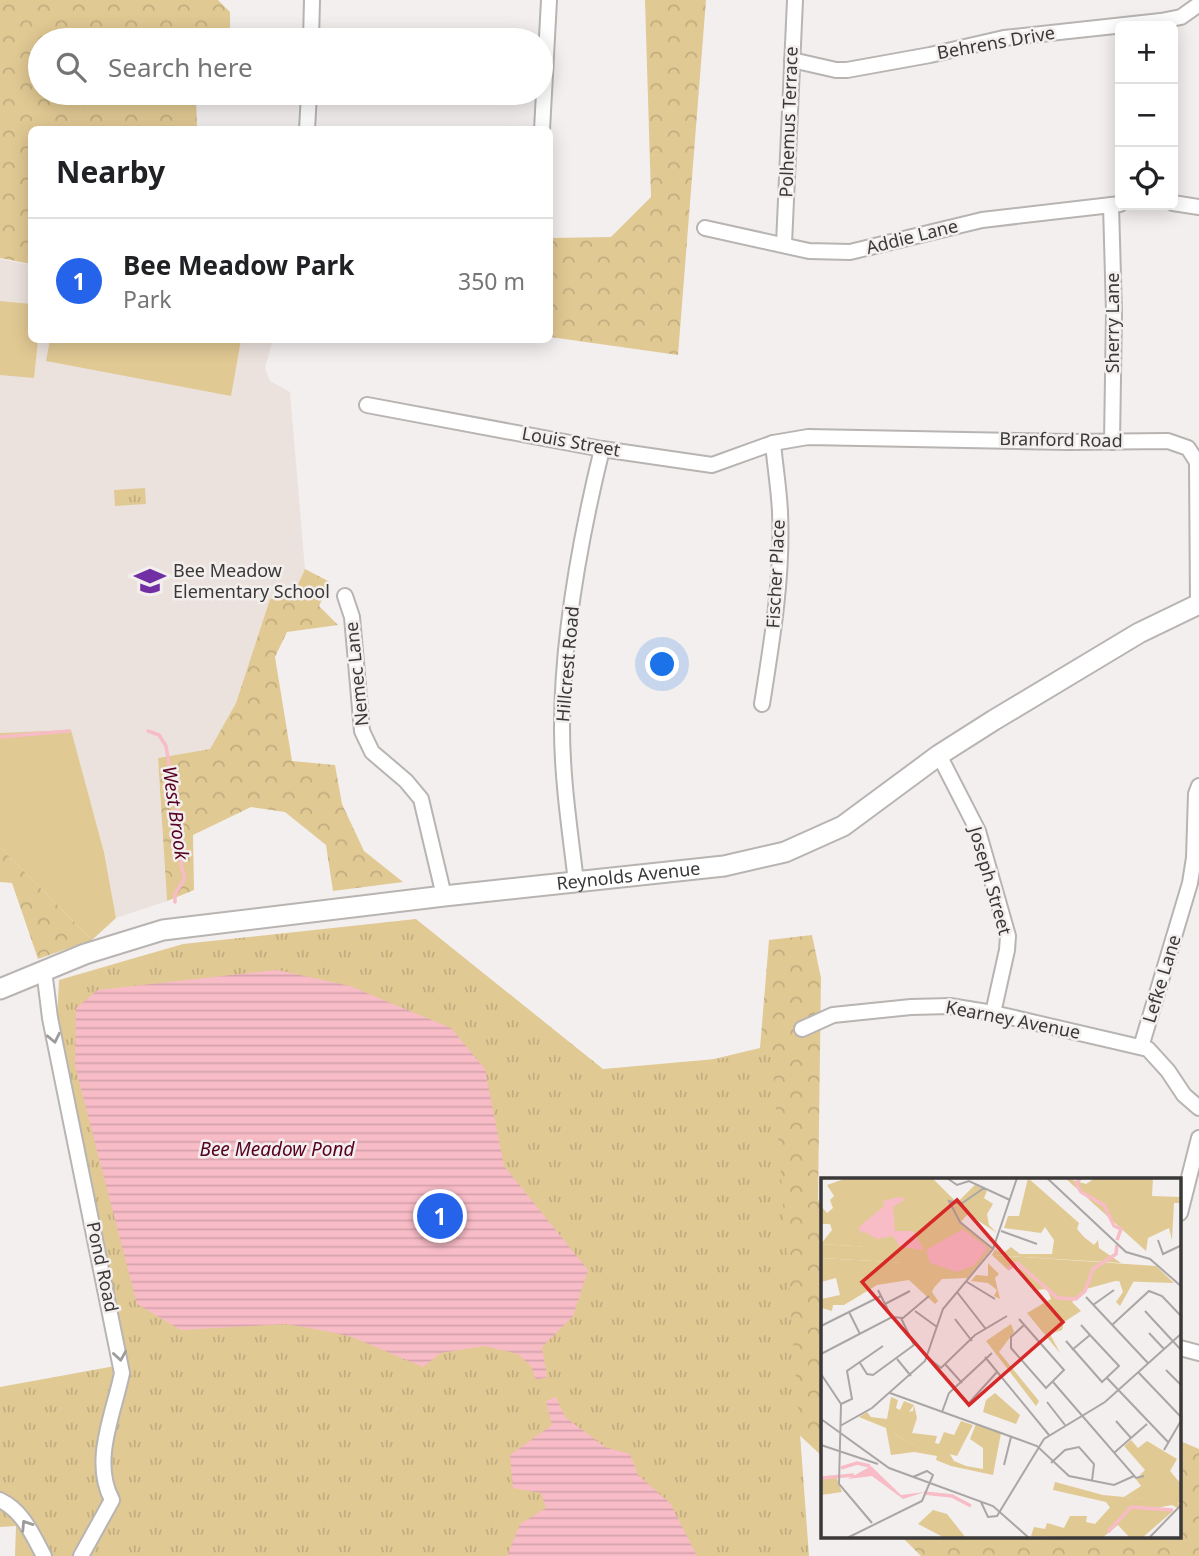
<!DOCTYPE html>
<meta charset="utf-8">
<style>
body{margin:0;font-family:"Noto Sans",sans-serif;background:#f6f6f6;color:#202124}
.controls{position:absolute;right:21px;top:21px;display:grid;overflow:hidden;border-radius:10px;box-shadow:0 4px 18px #0003}
.controls button{width:63px;height:63px;display:grid;place-items:center;padding:0;border:0;border-bottom:2px solid #e0e0e0;background:#fff;color:#202124;font:35px sans-serif}
.you{position:absolute;left:663px;top:665px;width:24px;height:24px;margin:-18px;border:5px solid #fff;border-radius:50%;background:#1a73e8;box-shadow:0 0 0 10px #1a73e833}
.badge{display:grid;place-items:center;width:46px;height:46px;border-radius:50%;background:#2563eb;color:#fff;font-size:23px;font-weight:700}
.pin{position:absolute;translate:-50% -50%;border:4px solid #fff;box-shadow:0 2px 7px #0006}
.list{margin:0;padding:0;list-style:none}
h2{display:flex;justify-content:space-between;align-items:center;height:91px;margin:0;padding:0 28px;font-size:30px}
h2 small{font-size:23px;font-weight:400;color:#757577}
.list li{display:grid;grid-template-columns:46px 1fr auto;gap:21px;align-items:center;box-sizing:border-box;height:126px;padding:0 28px;border-top:2px solid #e0e0e0}
.list b{display:block;font-size:26px;white-space:nowrap}
.list p{margin:0;font-size:23px;white-space:nowrap;color:#757577}
.list em{font-size:23px;font-style:normal;color:#757577}
.icon{flex:none;width:38px;height:38px;fill:none;stroke:currentColor;stroke-width:2;stroke-linecap:round;stroke-linejoin:round}
.map{position:relative;flex:none;width:1199px;height:1556px;overflow:hidden}
.search{position:absolute;background:#fff;box-shadow:0 4px 18px #0003;left:28px;top:28px;width:525px;height:77px;display:flex;align-items:center;gap:18px;box-sizing:border-box;padding:0 24px;border-radius:38px;color:#757577;font-size:26px}
.panel{position:absolute;background:#fff;box-shadow:0 4px 18px #0003;left:28px;top:126px;width:525px;height:217px;border-radius:10px}
.map>svg:first-child{display:block}
.built{fill:#ece2dd}
.green{fill:#e1c993}
.forest{fill:url(#forest-crowns)}
.park{fill:url(#park-tufts)}
.water{fill:url(#water-rules)}
.lines{fill:none;stroke-linecap:round;stroke-linejoin:round}
.stream{stroke:#f8bcc7;stroke-width:3.5}
.street-casing{stroke:#b7b4b2;stroke-width:18}
.secondary-casing{stroke:#b7b4b2;stroke-width:23}
.street{stroke:#fff;stroke-width:14}
.secondary{stroke:#fff;stroke-width:19}
.oneway{stroke:#9c9c9c}
.labels{text-anchor:middle;stroke-width:5;stroke-linejoin:round;paint-order:stroke}
.street-label{font-size:18px;fill:#3a3938;stroke:#f3efee}
.poi-label{font-size:18px;fill:#3a3938;stroke:#f3efee;text-anchor:start}
.water-label{font-size:19px;font-style:italic;fill:#580022;stroke:#f3efee}
.inset-river{fill:none;stroke:#f8bcc7;stroke-width:3.5}
.inset-road{fill:none;stroke:#a9a6a5;stroke-width:2}
.view{fill:#d62828;fill-opacity:0.15;stroke:#d62828;stroke-width:3.5}
.inset-edge{fill:none;stroke:#3a3938;stroke-width:3.5}
</style>
<div class="map">
<svg width="1199" height="1556" viewBox="0 0 1199 1556">
<defs>
<pattern id="forest-crowns" width="20" height="18" patternUnits="userSpaceOnUse" patternTransform="scale(1.75)"><rect width="20" height="18" fill="#e1c993"/><path d="M2 6a3 3 0 1 1 6 0M12 15a3 3 0 1 1 6 0" fill="none" stroke="#c2ad80"/></pattern>
<pattern id="park-tufts" width="24" height="20" patternUnits="userSpaceOnUse" patternTransform="scale(1.75)"><rect width="24" height="20" fill="#e1c993"/><path d="M3 7l-1-3M5 7V3M7 7l1-3M15 17l-1-3M17 17v-4M19 17l1-3" fill="none" stroke="#c2ad80"/></pattern>
<pattern id="water-rules" width="6" height="5" patternUnits="userSpaceOnUse" patternTransform="scale(1.75)"><rect width="6" height="5" fill="#f8bcc7"/><path d="M0 2.5h6" fill="none" stroke="#d5a2ac"/></pattern>
</defs>
<rect width="100%" height="100%" fill="#f3efee"/>
<polygon class="built" points="0,259 31,265 32,340 273,340 265,368 270,381 290,392 305,569 294,593 270,599 236,703 210,749 158,758 167,901 116,918 104,851 71,731 0,733"/>
<g class="green">
<polygon points="0,301 31,304 32,340 38,340 34,378 0,375"/>
<polygon points="50,340 241,340 231,396 46,361"/>
<polygon points="71,730 104,852 116,918 92,940 0,847 0,733"/>
</g>
<g class="forest">
<polygon points="0,0 218,0 230,12 230,40 40,40 40,93 196,93 197,129 32,130 31,264 0,258"/>
<polygon points="645,0 706,0 678,355 550,337 550,238 611,237 651,197"/>
<polygon points="305,569 330,582 319,606 338,625 287,632 275,657 292,761 335,765 342,804 364,851 403,882 333,891 326,845 285,812 251,807 193,835 194,890 167,901 158,758 210,749 236,703 270,599 294,593"/>
<polygon points="0,847 92,940 38,959 12,883 0,882"/>
<polygon points="812,935 821,978 818,1199 823,1213 823,1457 714,1356 611,1088 651,1074 760,1048 769,940"/>
<polygon points="1180,1441 1199,1449 1199,1556 921,1556 902,1537 1180,1537"/>
</g>
<g class="park">
<polygon points="145,488 146,504 115,506 114,490"/>
<polygon points="416,919 603,1069 772,1054 809,1556 15,1556 16,1526 0,1527 0,1387 126,1364 57,1021 59,980 183,944"/>
</g>
<g class="water">
<polygon points="277,970 350,986 451,1028 485,1069 504,1166 588,1270 573,1316 542,1347 547,1377 536,1380 531,1366 518,1354 484,1346 441,1353 423,1367 352,1337 326,1331 286,1324 181,1330 137,1304 75,1066 76,1008 98,990"/>
<polygon points="556,1397 565,1417 605,1447 630,1454 638,1475 670,1503 697,1556 507,1556 520,1524 546,1508 541,1493 513,1488 510,1455 552,1425 546,1401"/>
</g>
<g class="lines">
<g class="stream">
<polyline points="148,731 159,735 166,746 182,840 181,866 185,878 175,894 175,902"/>
<polyline points="0,737 69,731"/>
</g>
<defs>
<g id="street">
<polyline points="311,40 312,0"/>
<polyline points="792,60 836,70 847,70 930,55 1004,38 1161,21 1181,17 1198,5"/>
<polyline points="307,130 309,93"/>
<polyline points="542,130 549,0"/>
<polyline points="1173,203 1199,207"/>
<polyline points="1111,205 1114,312 1112,442"/>
<polyline points="705,228 809,251 850,252 982,220 1120,204"/>
<polyline points="784,244 795,0"/>
<polyline points="367,405 602,449 712,465 773,443 808,437 1068,442 1168,441 1188,448 1197,462 1198,604"/>
<polyline points="345,596 352,617 362,731 372,752 406,781 421,799 444,896"/>
<path d="M762,704C772,641 783,576 780,512C779,489 775,466 773,443"/>
<polyline points="939,755 978,831 1008,936 1007,950 993,1013"/>
<path d="M576,882C570,831 562,779 562,728C562,635 580,539 602,449"/>
<path d="M44,970L50,1018L122,1373C114,1413 91,1461 112,1500L81,1556"/>
<polyline points="802,1029 833,1015 911,1007 950,1006 993,1013 1148,1049 1168,1071 1184,1095 1199,1108"/>
<polyline points="1141,1047 1190,883 1194,858 1196,794 1199,786"/>
<polyline points="1180,1213 1199,1138"/>
<polyline points="1180,1348 1199,1353"/>
<path d="M0,1500C23,1511 32,1534 44,1556"/>
</g>
<g id="secondary">
<path id="s1" d="M0,989L85,954L163,930L444,896L724,866L785,852L843,826L939,755L994,720L1139,633L1199,604"/>
</g>
</defs>
<use href="#street" class="street-casing"/>
<use href="#secondary" class="secondary-casing"/>
<use href="#street" class="street"/>
<use href="#secondary" class="secondary"/>
</g>
<defs><path id="oneway-chevron" d="M-2-3.5L2.5 0L-2 3.5" fill="none" stroke-width="1.6" stroke-linecap="round" stroke-linejoin="round" transform="scale(1.75)"/></defs>
<g class="oneway">
<use href="#oneway-chevron" transform="translate(54 1038) rotate(78)"/>
<use href="#oneway-chevron" transform="translate(120 1356) rotate(81)"/>
<use href="#oneway-chevron" transform="translate(26 1525) rotate(-123)"/>
</g>
<defs>
<symbol id="school-bare" viewBox="-9 -9 18 18"><path d="M0-5L7-2L0 1L-7-2ZM-4 1L0 2.5L4 1V4Q0 6-4 4Z" fill="#712fa3" stroke="#f3efee" stroke-width="2.5" paint-order="stroke"/></symbol>
</defs>
<g fill-rule="evenodd">
<use href="#school-bare" x="128" y="559" width="44" height="44"/>
</g>
<g class="labels">
<g class="street-label">
<text transform="translate(996 43) rotate(-10)" y="6">Behrens Drive</text>
<text transform="translate(789 122) rotate(-88)" y="6">Polhemus Terrace</text>
<text transform="translate(912 237) rotate(-14)" y="6">Addie Lane</text>
<text transform="translate(1113 323) rotate(-90)" y="6">Sherry Lane</text>
<text transform="translate(1061 440) rotate(1)" y="6">Branford Road</text>
<text transform="translate(571 442) rotate(10)" y="6">Louis Street</text>
<text transform="translate(776 574) rotate(-87)" y="6">Fischer Place</text>
<text transform="translate(568 664) rotate(-85)" y="6">Hillcrest Road</text>
<text transform="translate(357 674) rotate(-96)" y="6">Nemec Lane</text>
<text dy="6" stroke="none"><textPath href="#s1" startOffset="642">Reynolds Avenue</textPath></text>
<text transform="translate(990 881) rotate(74)" y="6">Joseph Street</text>
<text transform="translate(1162 979) rotate(-73)" y="6">Lefke Lane</text>
<text transform="translate(1013 1020) rotate(11)" y="6">Kearney Avenue</text>
<text transform="translate(102 1267) rotate(78)" y="6">Pond Road</text>
</g>
<g class="poi-label">
<text x="173" y="577">Bee Meadow<tspan x="173" dy="21">Elementary School</tspan></text>
</g>
<g class="water-label">
<text transform="translate(176 813) rotate(82)" y="7">West Brook</text>
<text x="277" y="1156">Bee Meadow Pond</text>
</g>
</g>
<g transform="translate(821 1178)">
<rect width="360" height="360" fill="#f3efee"/>
<path d="M0,66L85,71L123,87L0,80ZM171,77L335,88L353,105L204,100L196,86L187,92ZM234,304L282,317L357,324L360,332L351,327L330,331L293,326L290,331L285,324L232,312ZM112,332L126,336L145,360H124L97,346Z" fill="#e1c993"/>
<path d="M26,0H105L85,71L0,66L11,52L9,46H0V28L6,35L12,30L9,22L13,18L6,7ZM111,0L136,25L154,7L166,13L163,20L172,26L166,36L168,47L176,55L147,36L140,43ZM207,0L258,45L256,51L263,59L273,67L277,62L278,70L300,85L171,77L174,71L181,76L190,69L199,76H231L233,62L224,49L220,55L183,50L187,38H198ZM244,0L265,6L274,0H332L331,18L360,19V25H353L351,62L348,50L327,60L325,73ZM0,80L123,87L111,114L117,123L114,126L88,102L56,107L23,127H12L11,133L1,130L0,138V121L19,117L15,100L0,104ZM167,85L178,96L174,100L179,121L173,118L176,112L167,105L150,103L155,97L167,98ZM204,100L238,99L314,101L299,128L295,124L302,114L298,102L265,111L251,124L260,133L243,144L241,152L229,156L239,175L206,135L230,121L226,111L217,112ZM190,146L193,154L178,174L218,223L215,228L165,163ZM174,215L199,237L195,246L162,234L165,222ZM70,219L77,222L75,230L79,232L83,223L93,227L73,255L90,266L127,273L133,283L145,288L162,291V270L149,261L155,246L180,255L172,297L130,288L115,282L116,278L93,274L70,277L65,250L38,239L46,234L50,239L66,241ZM15,298L21,314L0,317V301ZM293,325L352,333L321,360H309L297,347L281,360L210,358L213,349L224,351L226,345L243,350L249,338H266L265,344L274,346Z" fill="#e1c993"/>
<path d="M111,0L136,25L154,7L165,12L139,45L170,71L147,100L121,101L109,114L66,71L55,81L22,50L68,4ZM93,227L96,240L91,255L116,258L114,265L118,266L123,254L133,257L140,243L152,247L136,278L90,266L73,255L76,236L92,233ZM310,262L317,270L326,263L356,281L349,293L360,306V325L303,319L320,308L315,301L324,292L303,268Z" fill="#e1c993"/>
<path d="M78,19L85,21L72,29L74,53H92L103,72L79,69L72,58L56,61L42,53L39,56L38,49L63,28L62,23ZM142,51L167,70L154,87L136,94L109,85L105,72ZM50,288L80,317L104,314L82,321L51,298L27,301Z" fill="#f8bcc7"/>
<path class="inset-river" d="M260,0L255,5L260,14L283,27L293,48L300,51L296,62M187,91L196,85L237,120L255,121L264,113L272,91L295,76L296,67M20,290L36,285L49,288M0,300L33,297M103,315L131,318L150,328M287,354L310,329L352,332"/>
<path class="inset-road" d="M126,0L136,7L148,3L189,22M226,0L305,74L329,81L361,109M163,10L140,26L128,23L139,44L172,71M180,53L216,66M337,62L342,76L361,67M146,104L174,121M57,112L71,140M136,114L164,150M265,119L327,185M64,126L89,113M272,127L293,112M94,133L116,149M324,133L361,173M28,134L39,156M134,141L151,163M198,141L243,192L225,210L190,170V159L203,147M291,147L328,113L341,118L361,139M0,148L60,118M328,155L343,171M245,163L281,204L298,188L269,157M251,172L269,157L260,147M0,176L71,139L82,140L108,118M106,179L120,190L154,157L186,138M164,179L228,257M76,181L90,198M39,185L46,196L52,197L93,167L80,140M124,186L141,205M345,192L361,208M317,194L361,240M0,196L20,226L18,306L51,345M286,200L347,264M232,204L315,300L323,298M69,215L216,268L248,298L293,307L313,298M226,224L244,247M20,226L31,221L26,193L62,168M147,226L176,194M121,234L128,215L171,175M0,241L68,290L172,328L208,360M295,243L310,260M19,248L51,230L104,183L122,131L172,71L196,0M0,267L57,286M343,272L361,241M294,274L326,246M230,285L244,272L258,269L273,286L271,303M183,287L190,259M160,324L167,339L176,338L223,261L284,224L361,155M26,360L101,323L112,297L106,293L92,299M328,360L361,326"/>
<path class="view" d="M136,22L242,144L148,227L41,104Z"/>
<rect width="360" height="360" class="inset-edge"/>
</g>
</svg>
<div class="controls">
<button>+</button>
<button>−</button>
<button><svg class="icon" aria-label="locate" viewBox="0 0 24 24"><circle cx="12" cy="12" r="6"/><path d="M12 2v4M12 18v4M2 12h4M18 12h4"/></svg></button>
</div>
<div class="you"></div>
<div class="pin badge" style="left:440px;top:1216px">1</div>
<div class="search"><svg class="icon" aria-label="search" viewBox="0 0 24 24"><circle cx="10" cy="10" r="6"/><path d="M15 15l6 6"/></svg>Search here</div>
<section class="panel">
<h2>Nearby<small></small></h2>
<ul class="list">
<li><span class="badge">1</span><div><b>Bee Meadow Park</b><p>Park</p></div><em>350 m</em></li>
</ul>
</section>
</div>
